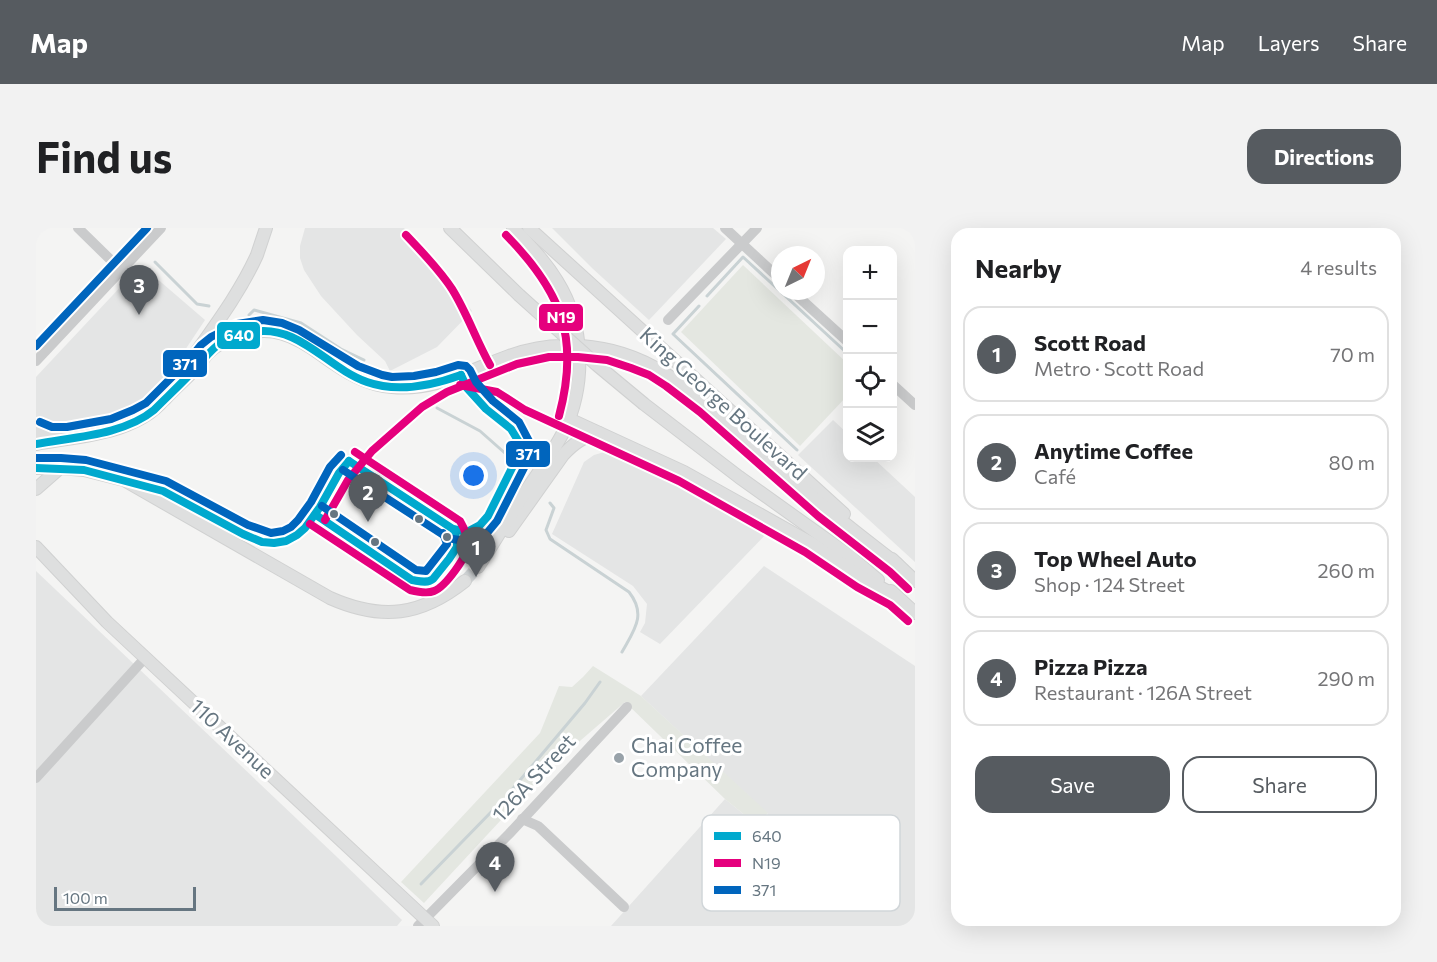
<!DOCTYPE html>
<meta charset="utf-8">
<style>
body{margin:0;font-family:Commissioner,sans-serif;background:#f2f2f2;color:#202124}
.controls{position:absolute;right:18px;top:18px;display:grid;overflow:hidden;border-radius:12px;box-shadow:0 6px 24px #0002}
.controls button{width:54px;height:54px;display:grid;place-items:center;padding:0;border:0;border-bottom:2px solid #e0e0e0;background:#fff;color:#202124;font:30px sans-serif}
.compass{position:absolute;left:735px;top:18px;width:54px;height:54px;border-radius:50%;background:#fff;box-shadow:0 6px 24px #0002;rotate:43deg}
.scale{position:absolute;left:18px;bottom:15px;width:142px;box-sizing:border-box;padding-left:6px;border:3px solid #667681;border-top:0;font-size:16px;line-height:21px;white-space:nowrap;color:#667681;-webkit-text-stroke:4px #fff;paint-order:stroke}
.you{position:absolute;left:438px;top:248px;width:21px;height:21px;margin:-15px;border:4px solid #fff;border-radius:50%;background:#1a73e8;box-shadow:0 0 0 9px #1a73e833}
.badge{display:grid;place-items:center;width:39px;height:39px;border-radius:50%;background:#565b60;color:#fff;font-size:20px;font-weight:700}
.pin{position:absolute;translate:-50% -50px;filter:drop-shadow(0 2px 3px #0008)}
.pin::after{content:'';position:absolute;top:32px;width:21px;height:18px;background:inherit;clip-path:polygon(0 0,100% 0,50% 100%)}
.list{margin:0;padding:0;list-style:none}
h2{display:flex;justify-content:space-between;align-items:center;height:78px;margin:0;padding:0 24px;font-size:26px}
h2 small{font-size:20px;font-weight:400;color:#757577}
.list li{display:grid;grid-template-columns:39px 1fr auto;gap:18px;align-items:center;box-sizing:border-box;height:96px;margin:0 12px 12px;padding:0 12px;border:2px solid #e0e0e0;border-radius:18px}
.list b{display:block;font-size:22px;white-space:nowrap}
.list p{margin:0;font-size:20px;white-space:nowrap;color:#757577}
.list em{font-size:20px;font-style:normal;color:#757577}
.actions{display:flex;gap:12px;padding:18px 24px}
.actions a{flex:1;padding:14px 0;border:2px solid #565b60;border-radius:18px;text-align:center;font-size:21px;color:#565b60}
.actions .main{background:#565b60;color:#fff}
.icon{flex:none;width:33px;height:33px;fill:none;stroke:currentColor;stroke-width:2;stroke-linecap:round;stroke-linejoin:round}
.map{position:relative;flex:none;width:879px;height:698px;overflow:hidden;border-radius:18px}
header{display:flex;align-items:center;gap:36px;box-sizing:border-box;height:84px;padding:0 30px;background:#565b60;color:#fff}
header strong{font-size:28px}
nav{display:flex;gap:33px;margin-inline-start:auto;font-size:21px}
.intro{display:flex;align-items:center;justify-content:space-between;box-sizing:border-box;height:144px;padding:0 36px}
h1{margin:0;font-size:42px}
.button{padding:15px 27px;border-radius:18px;background:#565b60;color:#fff;font-size:21px;font-weight:700}
main{display:flex;gap:36px;padding:0 36px}
aside{flex:1;background:#fff;border-radius:18px;box-shadow:0 6px 24px #0002}
.map>svg:first-child{display:block}
.built{fill:#e4e5e5}
.green{fill:#e4e7e1}
.lines{fill:none;stroke-linecap:round;stroke-linejoin:round}
.stream{stroke:#c9d2d4;stroke-width:3}
.major-tunnel{stroke:#d0d4d6;stroke-width:12;stroke-dasharray:12 6;stroke-linecap:butt}
.major-casing{stroke:#d0d1d1;stroke-width:14}
.minor{stroke:#cacbcc;stroke-width:10}
.major{stroke:#dedfdf;stroke-width:12}
.major-bridge-casing{stroke:#d0d1d1;stroke-width:14;stroke-linecap:butt}
.major-bridge{stroke:#dedfdf;stroke-width:12}
.bus-1-casing{stroke:#fff;stroke-width:12}
.bus-2-casing{stroke:#fff;stroke-width:12}
.bus-3-casing{stroke:#fff;stroke-width:12}
.bus-1{stroke:#00a9ce;stroke-width:8}
.bus-2{stroke:#e5007d;stroke-width:8}
.bus-3{stroke:#0065bd;stroke-width:8}
.bus-dot{fill:#667681;stroke:#fff;stroke-width:2}
.poi-dot{fill:#98a2a9;stroke:#fff;stroke-width:2}
.labels{text-anchor:middle;stroke-width:6;stroke-linejoin:round;paint-order:stroke}
.street-label{font-size:21px;fill:#667681;stroke:#fff}
.poi-label{font-size:21px;fill:#667681;stroke:#fff;text-anchor:start}
.key{fill:#fff;stroke:#d1d6d9;stroke-width:1.5}
.key-label{font-size:16px;fill:#667681}
.line-badge{stroke:#fff;stroke-width:2}
.badge-label{font-size:16px;text-anchor:middle;font-weight:bold;fill:#fff}
</style>
<header>
<strong>Map</strong>
<nav><a>Map</a><a>Layers</a><a>Share</a></nav>
</header>
<div class="intro"><h1>Find us</h1><a class="button">Directions</a></div>
<main>
<div class="map">
<svg width="879" height="698" viewBox="0 0 879 698">
<rect width="100%" height="100%" fill="#f4f4f3"/>
<g class="built">
<polygon points="269,0 368,0 409,47 436,83 401,119 354,143 349,133 321,107 285,68 268,42 264,30 264,18"/>
<polygon points="516,0 677,0 690,11 613,92 556,40"/>
<polygon points="105,37 169,92 137,140 112,171 77,188 37,199 10,197 0,192 0,149"/>
<polygon points="797,192 811,205 812,230 837,230 879,269 879,334 762,227"/>
<polygon points="572,223 586,224 735,301 624,416 604,404 609,395 611,376 597,358 516,306 548,234 558,227"/>
<polygon points="728,338 879,438 879,698 575,698 689,571 721,597 732,586 605,468"/>
<polygon points="0,343 301,629 366,692 361,698 0,698"/>
</g>
<g class="green">
<polygon points="707,37 811,135 811,168 764,218 645,104"/>
<polygon points="557,438 605,468 732,585 721,597 689,571 589,474 515,538 388,675 365,654 504,505 523,458 536,459 547,449"/>
</g>
<g class="lines">
<g class="stream">
<polyline points="119,34 161,76 173,78"/>
<polyline points="671,68 707,29 812,126"/>
<polyline points="663,78 637,106 761,222"/>
<polyline points="213,87 218,82 265,95 305,121 328,132"/>
<polyline points="401,180 444,203 470,226"/>
<path d="M514,275L518,280L510,302L514,311L593,364C611,387 598,402 586,424"/>
<polyline points="474,564 549,475 564,454"/>
<polyline points="385,656 459,580"/>
</g>
<polyline class="major-tunnel" points="429,353 442,339"/>
<defs>
<g id="major">
<polyline points="414,0 483,67"/>
<polyline points="493,0 808,286"/>
<path d="M143,149C170,109 201,71 221,27C224,18 227,9 230,0"/>
<path d="M129,171C139,160 151,150 161,139C165,135 168,129 172,125C179,118 190,112 199,109C234,95 259,107 287,128C308,143 330,157 356,159C400,163 434,142 473,128C490,122 509,118 527,118C598,115 644,152 694,196C716,215 737,234 759,253C791,283 826,309 861,336"/>
<polyline points="608,176 703,249 815,329 842,352"/>
<polyline points="533,191 648,244 775,315 827,350 860,368"/>
<polyline points="0,204 21,210"/>
<path d="M0,216C43,208 106,206 132,166"/>
<path d="M0,240H24L48,242L88,252L294,370C346,393 385,388 429,353"/>
<polyline points="0,261 24,240"/>
<path d="M473,303L527,227C538,215 547,209 563,205"/>
<polyline points="0,319 71,394 397,698"/>
<polyline points="856,331 879,353"/>
<path d="M442,339C457,316 471,292 486,269C500,248 516,226 528,203C550,156 549,98 521,53C509,33 493,17 477,0"/>
<polyline points="855,363 879,385"/>
</g>
</defs>
<use href="#major" class="major-casing"/>
<g class="minor">
<polyline points="42,0 85,42"/>
<polyline points="689,0 744,51"/>
<polyline points="756,63 812,114"/>
<polyline points="632,92 721,0"/>
<polyline points="0,133 125,0"/>
<polyline points="856,156 879,177"/>
<polyline points="0,550 109,430"/>
<polyline points="486,591 502,598 588,679"/>
<polyline points="382,698 473,606 591,479"/>
</g>
<use href="#major" class="major"/>
<defs>
<polyline id="major-bridge" points="483,67 561,137 608,176"/>
</defs>
<use href="#major-bridge" class="major-bridge-casing"/>
<use href="#major-bridge" class="major-bridge"/>
<defs>
<g id="bus-1">
<path d="M0,216C37,209 88,207 118,182C132,168 147,154 160,140C169,130 175,121 186,114C196,109 206,106 217,104C263,96 291,140 331,154C362,165 395,158 425,147"/>
<polyline points="313,233 417,301 431,304 444,297 452,288 482,228 483,214 475,201 450,181 431,160 425,147"/>
<polyline points="0,240 48,242 127,263 207,306 226,314 238,315 250,313 261,307 269,300 284,279 303,245 313,233"/>
<path d="M280,287L376,352C383,353 391,356 397,351L413,331L421,319V312L417,301"/>
</g>
<g id="bus-2">
<path d="M370,7C386,24 403,41 416,61C431,85 440,112 454,137"/>
<path d="M470,7C526,64 544,110 523,188"/>
<polyline points="424,157 461,164 489,182 643,253 769,324 821,359 854,377 872,393"/>
<polyline points="289,292 312,252 336,223 386,179 411,164 481,136 513,129 542,129 571,132 595,140 613,147 630,158 664,184 782,288 854,344 872,361"/>
<path d="M274,296L374,362C382,364 391,366 398,363C409,359 432,328 432,316C432,308 428,300 424,293L319,224"/>
</g>
<g id="bus-3">
<polyline points="0,118 111,0"/>
<polyline points="4,194 16,199 31,199 75,191 97,182 110,175 151,134 165,117 175,109 201,96 227,92 246,95 263,102 322,138 346,147 356,149 378,148 400,144 422,137 430,138 434,142 440,154 457,173 483,194 493,213 492,232 461,293 451,305 433,314 412,310 307,242"/>
<polyline points="0,230 25,230 50,232 130,253 212,297 235,305 247,303 255,299 262,292 275,274 294,239 305,227"/>
<polyline points="286,278 380,342 390,343 411,316 407,305"/>
</g>
</defs>
<use href="#bus-1" class="bus-1-casing"/>
<use href="#bus-2" class="bus-2-casing"/>
<use href="#bus-3" class="bus-3-casing"/>
<use href="#bus-1" class="bus-1"/>
<use href="#bus-2" class="bus-2"/>
<use href="#bus-3" class="bus-3"/>
</g>
<g class="bus-dot">
<circle cx="298" cy="286" r="5"/>
<circle cx="383" cy="291" r="5"/>
<circle cx="411" cy="309" r="5"/>
<circle cx="339" cy="314" r="5"/>
</g>
<circle class="poi-dot" cx="583" cy="530" r="6"/>
<g class="labels">
<g class="street-label">
<text transform="translate(687 176) rotate(42)" y="7">King George Boulevard</text>
<text transform="translate(196 511) rotate(43)" y="7">110 Avenue</text>
<text transform="translate(498 550) rotate(-47)" y="7">126A Street</text>
</g>
<g class="poi-label">
<text x="595" y="525">Chai Coffee<tspan x="595" dy="24">Company</tspan></text>
</g>
</g>
<rect x="666" y="587" width="198" height="96" rx="9" class="key"/>
<rect x="678" y="604" width="27" height="8" fill="#00a9ce"/>
<rect x="678" y="631" width="27" height="8" fill="#e5007d"/>
<rect x="678" y="658" width="27" height="8" fill="#0065bd"/>
<g class="key-label">
<text x="716" y="614">640</text>
<text x="716" y="641">N19</text>
<text x="716" y="668">371</text>
</g>
<g class="line-badge">
<rect x="502" y="75" width="46" height="29" rx="6" fill="#e5007d"/>
<rect x="180" y="93" width="45" height="29" rx="6" fill="#00a9ce"/>
<rect x="126" y="121" width="46" height="29" rx="6" fill="#0065bd"/>
<rect x="469" y="212" width="46" height="28" rx="6" fill="#0065bd"/>
</g>
<g class="badge-label">
<text x="525" y="95">N19</text>
<text x="203" y="113">640</text>
<text x="149" y="142">371</text>
<text x="492" y="232">371</text>
</g>
</svg>
<div class="controls">
<button>+</button>
<button>−</button>
<button><svg class="icon" aria-label="locate" viewBox="0 0 24 24"><circle cx="12" cy="12" r="6"/><path d="M12 2v4M12 18v4M2 12h4M18 12h4"/></svg></button>
<button><svg class="icon" aria-label="layers" viewBox="0 0 24 24"><path d="M12 4l9 5-9 5-9-5zM3 14l9 5 9-5"/></svg></button>
</div>
<svg class="compass" viewBox="-18 -18 36 36"><path d="M0-13l5 13h-10z" fill="#e53935"/><path d="M0 13l5-13h-10z" fill="#757577"/></svg>
<div class="scale">100 m</div>
<div class="you"></div>
<div class="pin badge" style="left:440px;top:349px">1</div>
<div class="pin badge" style="left:332px;top:294px">2</div>
<div class="pin badge" style="left:103px;top:87px">3</div>
<div class="pin badge" style="left:459px;top:664px">4</div>
</div>
<aside>
<h2>Nearby<small>4 results</small></h2>
<ul class="list">
<li><span class="badge">1</span><div><b>Scott Road</b><p>Metro · Scott Road</p></div><em>70 m</em></li>
<li><span class="badge">2</span><div><b>Anytime Coffee</b><p>Café</p></div><em>80 m</em></li>
<li><span class="badge">3</span><div><b>Top Wheel Auto</b><p>Shop · 124 Street</p></div><em>260 m</em></li>
<li><span class="badge">4</span><div><b>Pizza Pizza</b><p>Restaurant · 126A Street</p></div><em>290 m</em></li>
</ul>
<div class="actions"><a class="main">Save</a><a>Share</a></div>
</aside>
</main>
